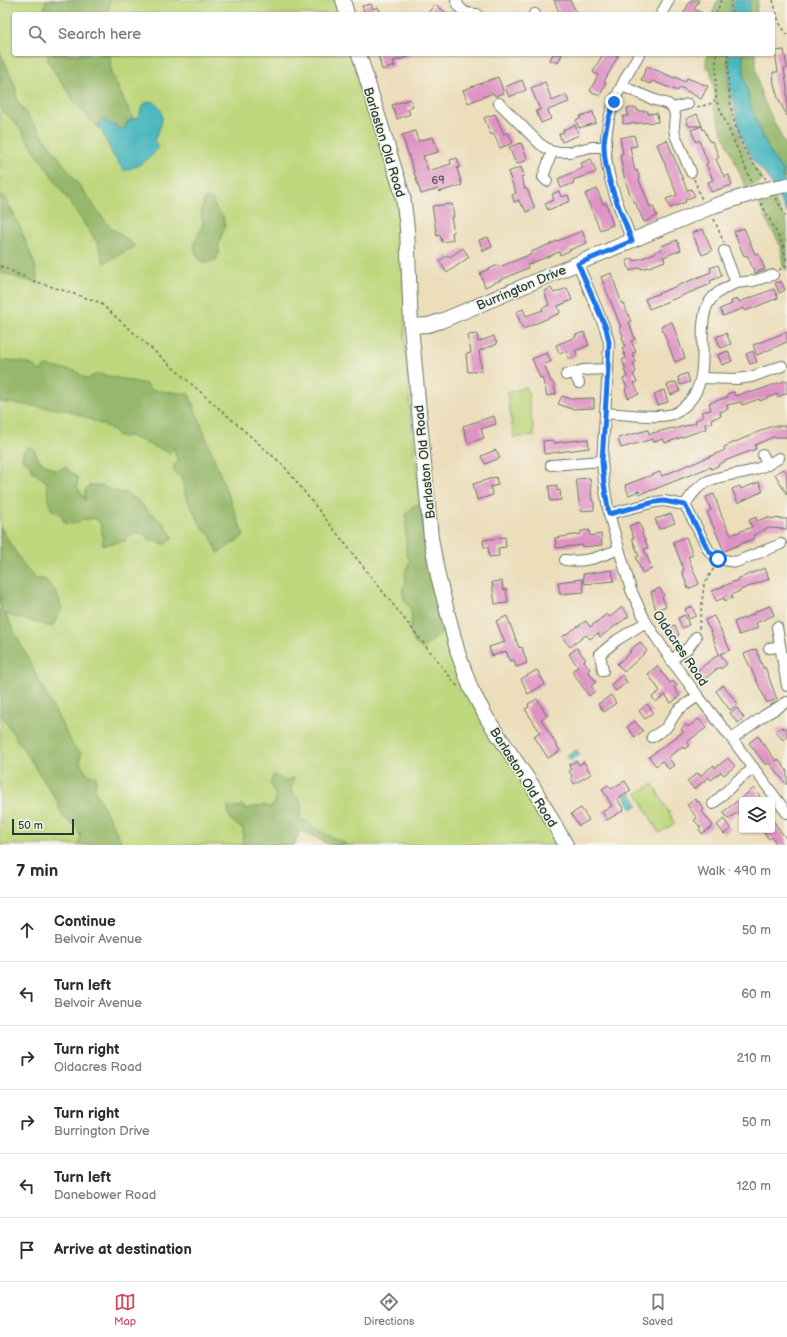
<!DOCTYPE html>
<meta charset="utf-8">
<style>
body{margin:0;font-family:"Balsamiq Sans",sans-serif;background:#f7f7f7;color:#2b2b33}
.controls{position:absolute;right:12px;bottom:12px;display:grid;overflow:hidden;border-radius:4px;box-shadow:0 1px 3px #0004}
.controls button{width:36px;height:36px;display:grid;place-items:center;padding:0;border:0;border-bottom:1px solid #e1e1e2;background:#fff;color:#2b2b33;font:20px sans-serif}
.scale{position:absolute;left:12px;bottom:10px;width:62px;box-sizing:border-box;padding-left:4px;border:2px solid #1f3d34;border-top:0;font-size:11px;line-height:14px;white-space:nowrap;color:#1f3d34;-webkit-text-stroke:3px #f7f3e8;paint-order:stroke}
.stop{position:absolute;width:12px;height:12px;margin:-9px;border:3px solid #1a73e8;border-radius:50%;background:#fff}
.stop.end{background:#1a73e8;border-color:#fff;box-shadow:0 1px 4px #0008}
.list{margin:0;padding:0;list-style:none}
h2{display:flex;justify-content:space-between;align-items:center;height:52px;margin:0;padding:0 16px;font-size:17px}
h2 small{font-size:13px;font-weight:400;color:#7c7c81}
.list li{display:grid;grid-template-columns:26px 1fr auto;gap:12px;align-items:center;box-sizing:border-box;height:64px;padding:0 16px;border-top:1px solid #e1e1e2}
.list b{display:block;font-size:15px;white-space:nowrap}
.list p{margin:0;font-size:13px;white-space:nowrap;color:#7c7c81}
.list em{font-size:13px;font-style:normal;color:#7c7c81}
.icon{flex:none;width:22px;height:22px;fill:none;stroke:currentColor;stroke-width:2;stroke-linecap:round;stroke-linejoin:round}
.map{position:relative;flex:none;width:787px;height:845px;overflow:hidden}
.search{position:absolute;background:#fff;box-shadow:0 1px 3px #0004;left:12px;right:12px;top:12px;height:44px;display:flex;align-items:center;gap:10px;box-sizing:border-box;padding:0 14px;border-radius:4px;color:#7c7c81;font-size:15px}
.sheet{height:436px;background:#fff}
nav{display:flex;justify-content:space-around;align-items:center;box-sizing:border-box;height:56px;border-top:1px solid #e1e1e2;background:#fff;font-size:11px;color:#7c7c81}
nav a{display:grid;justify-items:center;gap:2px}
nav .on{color:#d1495b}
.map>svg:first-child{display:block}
.green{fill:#bdd77c;stroke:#6e8a58}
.forest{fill:#96b86c;stroke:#5a7a50}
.water{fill:#49b8c0;stroke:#347a7a}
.building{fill:#df93c4}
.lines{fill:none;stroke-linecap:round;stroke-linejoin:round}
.street-casing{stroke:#677563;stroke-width:12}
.secondary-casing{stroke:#677563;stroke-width:16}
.path{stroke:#677563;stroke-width:1.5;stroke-dasharray:3 3;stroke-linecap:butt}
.street{stroke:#fff;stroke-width:10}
.secondary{stroke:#fff;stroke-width:14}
.secondary-bridge-casing{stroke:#677563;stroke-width:16;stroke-linecap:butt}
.secondary-bridge{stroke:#fff;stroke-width:14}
.route{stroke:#1a73e8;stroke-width:5}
.labels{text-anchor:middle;stroke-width:3;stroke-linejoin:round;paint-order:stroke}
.number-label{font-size:11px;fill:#4f5258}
.street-label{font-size:13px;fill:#1f3d34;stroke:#f7f3e8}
</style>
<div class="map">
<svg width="787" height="845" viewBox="0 0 787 845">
<rect width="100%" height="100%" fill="#f7f3e8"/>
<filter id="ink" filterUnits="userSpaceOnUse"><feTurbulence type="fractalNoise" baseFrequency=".025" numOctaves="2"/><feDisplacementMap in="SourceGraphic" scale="8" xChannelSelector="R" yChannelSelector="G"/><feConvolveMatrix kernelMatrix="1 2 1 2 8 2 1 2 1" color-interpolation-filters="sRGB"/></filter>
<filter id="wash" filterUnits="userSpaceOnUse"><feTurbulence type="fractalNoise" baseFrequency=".012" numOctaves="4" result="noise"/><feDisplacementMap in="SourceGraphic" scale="16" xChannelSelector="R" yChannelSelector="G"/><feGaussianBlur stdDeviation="0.9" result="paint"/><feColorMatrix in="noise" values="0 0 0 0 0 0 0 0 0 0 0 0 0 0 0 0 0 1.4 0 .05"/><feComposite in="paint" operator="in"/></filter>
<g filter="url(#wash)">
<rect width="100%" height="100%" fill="#ecdebb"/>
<g class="green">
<polygon points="0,0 335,0 339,14 14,14 14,54 351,54 386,163 397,206 401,235 405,298 405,342 411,420 427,559 444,631 457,675 498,747 542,813 561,845 331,845 300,830 294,845 0,845"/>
<polygon points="527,387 534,435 514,438 507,393"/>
<polygon points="653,784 675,823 659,833 637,793"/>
</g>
<g class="forest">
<polygon points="46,0 110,0 108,14 45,14 44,11"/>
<polygon points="718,0 732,0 730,14 712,14"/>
<polygon points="750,0 758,0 756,14 748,14"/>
<polygon points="0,52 15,85 17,101 108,225 135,246 104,263 98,244 18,126 10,117 0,110"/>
<polygon points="48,54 110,54 111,73 133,119 127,122 125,128 121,130 102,121 98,123 99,129 74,101 47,60"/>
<path d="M707,54H728C727,85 730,117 743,146C748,158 756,169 764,180L746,188L718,122L719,121L713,106L716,100L710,68H706V58H707Z"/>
<polygon points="743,54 756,54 756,68 761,95 787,148 787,178 783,179 779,165 772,156 757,124 750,103 744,76"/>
<polygon points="0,193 6,198 21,230 35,265 38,284 0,272"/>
<polygon points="771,194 787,223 787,271 783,266 781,246 769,225 757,199"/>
<path d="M205,198L213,200C214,207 218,211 223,216L225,227L219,242V252L217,259L207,263L200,260L195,252L194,244L203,224L201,212Z"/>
<polygon points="8,360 28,363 41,371 45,366 76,371 87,380 92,376 98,374 146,384 152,390 189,394 244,536 218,553 210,535 203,529 186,497 181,476 177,475 174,471 174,465 178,462 174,448 169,453 130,436 120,437 108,427 68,410 0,402 0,361"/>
<path d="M27,447L34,449C36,454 38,460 43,463C47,466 51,466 54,470H60L64,466L78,478L77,487L85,500V490L90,485L101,486L118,492L126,493L142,504L146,510L162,522L173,537L165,544L149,539L142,532L132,535L125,541L103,545L101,525L96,518L82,520L73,524L65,523L60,513L51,509L48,500L47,482L33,472L30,464L22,460L23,452Z"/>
<polygon points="414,505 420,505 427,559 444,631 422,649 414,642 410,631 412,616 410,608 404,599 402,590 406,582 405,574 410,560 406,554 406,514"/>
<polygon points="0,527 24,566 35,579 45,579 56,592 62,608 52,627 5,614 73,746 81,753 80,761 86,773 96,777 95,791 123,845 78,845 81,837 76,826 65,819 59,809 59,804 0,713"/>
<path d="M274,775L286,781L294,778L293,785L290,791C301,800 304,805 299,819L301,822L306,821L324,834L345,843L347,845H331L300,830L294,845H242L243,829C233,822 228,820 228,806L238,807L242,805L246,809L263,805L270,807L274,805C277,797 274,791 270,783Z"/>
</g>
<g class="water">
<polygon points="734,0 750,0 748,14 732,14"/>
<polygon points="729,54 743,54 744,76 750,103 757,124 772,156 784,172 782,177 787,186 787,214 769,179 753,160 746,147 740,133 733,102 730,87"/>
<path d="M152,101C169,112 161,126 154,141L159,146C151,160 139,166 124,171L113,155L98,123L103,120L121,129L125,128L128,122L139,116L141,109L145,103Z"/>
<polygon points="577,750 580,755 570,760 567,755"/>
<polygon points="631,793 638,805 632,809 624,796"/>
</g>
<g id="blocks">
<g class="building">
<polygon points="554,0 570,0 576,11 570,14 560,14"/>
<polygon points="691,0 699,0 694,9 704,14 683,14"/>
<polygon points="371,4 373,9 378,7 381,14 361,14 360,13 364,11 362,6"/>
<polygon points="435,4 448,14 427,14"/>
<polygon points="784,50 787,68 784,69 787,88 787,116 778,98 774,84 773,72 778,72 775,51"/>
<polygon points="378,54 410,54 410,56 393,61 395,66 382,70"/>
<polygon points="553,54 562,54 558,63 550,60"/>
<polygon points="603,54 614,54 618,56 604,82 606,83 600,96 590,91 598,75 593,72"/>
<polygon points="647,66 674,78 675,77 685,82 687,78 708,86 701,99 680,87 678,91 652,81 650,84 641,80"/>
<polygon points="498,77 504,93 495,96 493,93 468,103 463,90"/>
<polygon points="522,80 526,90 509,97 505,87"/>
<polygon points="545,82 552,101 566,95 569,102 548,110 551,119 541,123 536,111 540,110 531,88"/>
<polygon points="410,99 413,106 408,108 410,114 397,119 392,105"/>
<polygon points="627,108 637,108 637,111 648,111 648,114 657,113 658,122 623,124 623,116 628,116"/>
<polygon points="593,112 596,123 579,128 576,120 581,118 580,116"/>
<polygon points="495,114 504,134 508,132 513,143 500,148 494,134 491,135 484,118"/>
<polygon points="697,114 702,126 689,126 686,119"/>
<polygon points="575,125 579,135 562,142 559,134 564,132 563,130"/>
<polygon points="702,126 703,130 704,129 710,142 712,141 716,150 719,157 716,159 724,177 729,175 732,185 711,192 708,182 713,180 706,164 708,163 699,140 696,142 691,130"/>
<polygon points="415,131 418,141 433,137 438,152 423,156 428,171 451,164 450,160 457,158 460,167 457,168 462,185 439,192 438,189 421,194 402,135"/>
<polygon points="634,135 637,146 630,147 635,171 637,170 640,180 639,180 650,207 653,206 657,216 644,222 635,202 634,202 629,192 624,176 620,154 623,154 620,138"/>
<polygon points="667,140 687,190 691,189 695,196 685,200 686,202 670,208 666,199 677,195 657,144"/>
<polygon points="521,143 528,160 516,164 509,147"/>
<polygon points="591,159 596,172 573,180 574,183 561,188 558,179 583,168 581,163"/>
<polygon points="521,167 524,176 521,177 525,189 527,189 535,208 526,212 523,205 521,206 519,200 514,202 512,195 516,193 508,172"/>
<polygon points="597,189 603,204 606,203 613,225 600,230 585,194"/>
<polygon points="559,191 561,197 568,195 570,201 548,210 545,204 554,200 552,194"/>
<polygon points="452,204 454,217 451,217 454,232 452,233 453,240 442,242 440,235 437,236 432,206"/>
<polygon points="744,228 755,254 758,253 765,269 755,273 747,255 744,256 734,232"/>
<polygon points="703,229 712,251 702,255 692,233"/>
<polygon points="582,231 587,243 569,250 569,251 560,255 559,252 527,265 528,268 485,287 480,273 498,265 499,267 532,254 531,252"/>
<polygon points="488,237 492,247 483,251 479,240"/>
<polygon points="677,240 681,250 663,257 665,261 649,267 641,269 640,267 630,271 626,261 633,258 634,261 655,253 655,252 662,249 661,246"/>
<polygon points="463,248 469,257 447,273 439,261 448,255 450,257"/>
<polygon points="718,265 722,276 710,281 711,284 649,309 645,299 711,272 710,268"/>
<polygon points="611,273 622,304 623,303 631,321 629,322 635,339 631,341 636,352 632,353 636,362 633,363 636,372 633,374 637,382 634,383 639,394 628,398 625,389 627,388 623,379 627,377 624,369 626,369 622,360 626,358 622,348 625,346 622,337 623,336 619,327 621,327 601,277"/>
<polygon points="781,281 785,290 779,293 775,283"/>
<polygon points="551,288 554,293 567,288 572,300 558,306 560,313 523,329 516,312 523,309 526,316 543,310 542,308 549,305 544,291"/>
<polygon points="774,289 778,298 745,311 744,308 723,316 720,309 732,304 731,301 738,299 739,302"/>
<polygon points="672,322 685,358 675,362 661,326"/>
<polygon points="584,332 589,345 575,351 577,355 569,359 566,351 559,353 556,345 576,337 575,335"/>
<polygon points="787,332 787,342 757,355 753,345"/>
<polygon points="726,333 731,344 721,348 716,337"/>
<polygon points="477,334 478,342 494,336 497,344 479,351 482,371 468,372 466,354 471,353 468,335"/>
<polygon points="728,351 732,361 722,365 718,355"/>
<polygon points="753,351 757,362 750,364 746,354"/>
<polygon points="547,353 551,362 544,364 551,382 553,382 556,394 547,396 542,377 540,378 532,359"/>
<polygon points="687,373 690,382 680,385 678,377"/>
<polygon points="787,380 787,393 778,397 777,394 760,401 759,399 742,405 741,402 727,405 728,409 720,412 721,416 711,419 712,422 705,424 706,429 665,443 663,439 653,442 653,439 621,448 618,438 648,430 649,434 673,428 674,429 696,423 695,420 703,417 701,412 711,410 709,403 728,397 727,394 734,392 735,396 749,391 750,393"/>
<polygon points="676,382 680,391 671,395 667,385"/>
<polygon points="664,390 668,402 658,405 654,394"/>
<polygon points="562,396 571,399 594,398 594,408 572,409 558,404"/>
<polygon points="494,416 496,424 481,429 484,438 468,443 463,426"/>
<polygon points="772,426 787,426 787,437 773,437 755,445 756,449 727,460 718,465 718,466 711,469 710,467 650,491 650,490 640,494 639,491 629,495 625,485 660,472 662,476 690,464 690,465 725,450 724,447"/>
<polygon points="588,439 589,448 544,454 543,441 553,440 554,443"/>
<polygon points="496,450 500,458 485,464 481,456"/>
<polygon points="784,469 787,473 787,495 775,474"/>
<polygon points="496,477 498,485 490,487 493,495 477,500 473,484"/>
<polygon points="590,478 592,501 594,500 594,510 580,511 576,479"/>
<polygon points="759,482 763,491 738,503 732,489 740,486 741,489"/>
<polygon points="557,485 557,491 560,490 561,500 550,501 549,486"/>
<polygon points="714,494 722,517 731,535 752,527 749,520 756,517 757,521 768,517 768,518 787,519 787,529 768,528 753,535 755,538 724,551 707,512 711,510 706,497"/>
<polygon points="671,514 675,523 659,529 655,519"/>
<polygon points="639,522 643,532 642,533 648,548 644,549 652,569 642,573 636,557 639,556 632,538 634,538 629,526"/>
<polygon points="589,530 590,536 601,534 602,545 583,547 583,545 573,546 556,548 555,538 581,534 581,531"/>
<polygon points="505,537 506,547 498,548 499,556 489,557 488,547 484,547 483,540"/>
<polygon points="686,537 693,555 688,557 699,584 688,589 682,571 684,570 673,542"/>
<polygon points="765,568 769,579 740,590 740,591 731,595 733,598 725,601 724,598 716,601 712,591 738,580 737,579"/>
<polygon points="612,570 614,581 584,584 583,574"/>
<polygon points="582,579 584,592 560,594 558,582"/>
<polygon points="502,581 503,590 506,589 508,603 495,604 492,582"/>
<polygon points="660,588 664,596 662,597 666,606 656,610 651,592"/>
<polygon points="692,606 696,616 689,619 685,609"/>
<polygon points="770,606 774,615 756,623 758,628 739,635 734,622 754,614 754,612"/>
<polygon points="622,607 629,616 600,637 598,633 590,639 586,635 570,647 562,637 586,621 590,627 607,614 610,617"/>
<polygon points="685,615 689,625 682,628 678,618"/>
<polygon points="507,616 519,648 522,647 527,663 516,667 514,660 510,661 506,651 492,656 489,647 505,642 496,621"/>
<polygon points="714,616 730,650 720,654 727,664 721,669 720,667 704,679 698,670 719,654 709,627 708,627 705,620"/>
<polygon points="675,625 679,635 671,639 667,628"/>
<polygon points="640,642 647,651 624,672 617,664 631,652 629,651"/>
<polygon points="577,648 586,660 584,661 590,669 588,671 596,682 591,686 595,691 589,696 572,671 578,667 569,654"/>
<polygon points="756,649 763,668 765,667 777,699 767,703 744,654"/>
<polygon points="657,666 670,683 673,681 677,686 674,688 680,696 671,703 665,695 656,702 652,697 660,691 648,674"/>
<polygon points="537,670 545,684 528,694 521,679"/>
<polygon points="622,675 627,682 616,691 611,685"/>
<polygon points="723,685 738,704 730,710 716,691"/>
<polygon points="611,695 616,703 604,712 598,704"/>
<polygon points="537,699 547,716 541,719 560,751 548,758 534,736 540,732 525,709 529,707 528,704"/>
<polygon points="647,704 653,712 645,719 639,711"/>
<polygon points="737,708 744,718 738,723 730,713"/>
<polygon points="699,719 706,728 687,742 690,745 684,749 683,747 668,757 674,765 669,769 662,761 656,766 649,757 683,732 681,729 686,725 688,727"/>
<polygon points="635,721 643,731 635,737 627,727"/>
<polygon points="782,727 784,729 787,727 787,737 783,740 776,731"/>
<polygon points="758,736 776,761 778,759 787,771 787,785 769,763 766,765 749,743"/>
<polygon points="728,758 735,766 724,775 721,772 711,780 709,777 694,789 687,781 698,773 700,776 714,765 715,768"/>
<polygon points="576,761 579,765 584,762 591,774 574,784 571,777 572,776 569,771 571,770 569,765"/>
<polygon points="625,781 631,791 617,799 624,810 607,820 602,812 612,806 602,789 608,785 611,789"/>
<polygon points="754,788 760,796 755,800 742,800 742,818 738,812 728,819 723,812"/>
<polygon points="695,799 697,802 698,801 704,809 702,811 713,826 702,834 699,829 701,828 694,820 697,818 687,805"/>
<polygon points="581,808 589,820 579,826 571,814"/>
<polygon points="724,819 731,829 724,834 717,825"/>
<polygon points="772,819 787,840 787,845 777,845 772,837 769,839 762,830 772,830"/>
</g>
</g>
</g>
<g filter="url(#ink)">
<use href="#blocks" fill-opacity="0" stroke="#677563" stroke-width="1"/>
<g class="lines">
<defs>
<g id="street">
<path d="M456,0C460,11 465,14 477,14"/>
<polyline points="534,14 535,14"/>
<polyline points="661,14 669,0"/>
<polyline points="622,86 652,99 668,104 673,108 675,115 674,126 675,135 691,172"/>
<polyline points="499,103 540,144 552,152 570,152 591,147 604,147"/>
<polyline points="673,108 688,104"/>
<polyline points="547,181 543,177 552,152"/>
<path d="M632,241C614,192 594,156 614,103C620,86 630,70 639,54"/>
<polyline points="578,264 605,328 609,342 608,369 602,461 604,484 609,514 631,590 646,622 671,660 698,696 732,739 787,813"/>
<polyline points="736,283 753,281 773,275"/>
<polyline points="574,373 579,383"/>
<polyline points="566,375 583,370 608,369"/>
<polyline points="701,378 737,379 751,377 782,366"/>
<path d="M605,413C622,414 658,419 673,414C679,412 683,408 687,404C708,384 701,352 703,325C704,318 704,311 708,304C714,293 725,288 736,283L724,251"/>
<polyline points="763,455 768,465"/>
<polyline points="551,465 602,461"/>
<path d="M685,505C704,473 719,479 750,471C760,468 770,464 779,458"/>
<polyline points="609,514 655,502 664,501 685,505 709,551 718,559 736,562 781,544"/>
<path d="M565,560C585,563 600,557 619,549"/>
<polyline points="777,627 787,686"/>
<polyline points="769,648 779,647"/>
<polyline points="671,660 688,648 696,637"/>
<polyline points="603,671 600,654 617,640 646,622"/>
<polyline points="652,737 666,728 678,710 698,696"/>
<polyline points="732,739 765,715 787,702"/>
<polyline points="713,804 738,780 754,768"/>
</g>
<g id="secondary">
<polyline points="343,0 347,14"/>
<polyline points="359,54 403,196 407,228 411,326 431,538 438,576 458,653 471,689 488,720 534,788 566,845"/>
<polyline points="411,326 428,325 441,321 716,205 767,189"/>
</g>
</defs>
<use href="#street" class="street-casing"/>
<use href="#secondary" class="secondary-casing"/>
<g class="path">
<polyline points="773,0 779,22 787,35"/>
<polyline points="716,14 721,1 718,0"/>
<polyline points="730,14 732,0"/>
<polyline points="716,54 716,100 752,183"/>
<path d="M728,54C727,90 731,131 752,162C756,168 761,173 766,179"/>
<polyline points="697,107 710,104 715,100"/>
<polyline points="694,179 702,200"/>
<polyline points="776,198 787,219"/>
<polyline points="761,203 783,245 787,263"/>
<polyline points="714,219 724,243"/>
<polyline points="783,245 787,247"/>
<polyline points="0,266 34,281 99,302 284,466 458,687"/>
<polyline points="779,270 787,265"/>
<polyline points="699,629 704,585 715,566"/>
</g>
<use href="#street" class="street"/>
<use href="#secondary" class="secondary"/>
<defs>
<polyline id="secondary-bridge" points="767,189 787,185"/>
</defs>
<use href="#secondary-bridge" class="secondary-bridge-casing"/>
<use href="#secondary-bridge" class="secondary-bridge"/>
</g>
</g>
<g class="lines" filter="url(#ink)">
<path class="route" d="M614,102C609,117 604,132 604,147C605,180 621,211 632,241L578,264L606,328L609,342L608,369L602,461L604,484L609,514L655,502L664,501L685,505L709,551L718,559"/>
</g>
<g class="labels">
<g class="number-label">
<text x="438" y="184">69</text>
</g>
<g class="street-label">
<text transform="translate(385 142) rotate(73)" y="5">Barlaston Old Road</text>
<text transform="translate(521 287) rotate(-23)" y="5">Burrington Drive</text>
<text transform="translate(424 462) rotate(-96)" y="5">Barlaston Old Road</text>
<text transform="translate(681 648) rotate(56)" y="5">Oldacres Road</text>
<text transform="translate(524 777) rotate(58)" y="5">Barlaston Old Road</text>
</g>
</g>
</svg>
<div class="controls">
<button><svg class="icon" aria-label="layers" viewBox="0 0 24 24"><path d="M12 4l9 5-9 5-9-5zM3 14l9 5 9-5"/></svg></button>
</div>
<div class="scale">50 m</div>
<div class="stop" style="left:718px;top:559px"></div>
<div class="stop end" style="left:614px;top:102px"></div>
<div class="search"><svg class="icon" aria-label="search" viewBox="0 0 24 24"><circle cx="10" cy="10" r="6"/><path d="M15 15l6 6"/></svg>Search here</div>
</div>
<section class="sheet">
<h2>7 min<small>Walk · 490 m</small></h2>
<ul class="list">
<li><svg class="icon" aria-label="ahead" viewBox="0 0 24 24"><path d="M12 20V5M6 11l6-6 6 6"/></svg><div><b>Continue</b><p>Belvoir Avenue</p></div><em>50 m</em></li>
<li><svg class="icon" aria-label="left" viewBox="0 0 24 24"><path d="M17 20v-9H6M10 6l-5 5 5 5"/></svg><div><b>Turn left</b><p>Belvoir Avenue</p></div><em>60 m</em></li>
<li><svg class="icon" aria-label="right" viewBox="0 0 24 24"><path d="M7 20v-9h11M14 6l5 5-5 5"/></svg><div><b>Turn right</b><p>Oldacres Road</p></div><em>210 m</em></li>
<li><svg class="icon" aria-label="right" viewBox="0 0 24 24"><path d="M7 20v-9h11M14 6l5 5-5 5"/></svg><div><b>Turn right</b><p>Burrington Drive</p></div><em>50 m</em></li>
<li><svg class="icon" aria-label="left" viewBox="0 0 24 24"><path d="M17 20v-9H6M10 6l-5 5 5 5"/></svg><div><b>Turn left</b><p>Danebower Road</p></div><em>120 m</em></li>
<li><svg class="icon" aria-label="arrive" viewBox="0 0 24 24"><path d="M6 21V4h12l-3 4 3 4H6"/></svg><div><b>Arrive at destination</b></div></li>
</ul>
</section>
<nav>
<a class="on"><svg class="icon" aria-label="map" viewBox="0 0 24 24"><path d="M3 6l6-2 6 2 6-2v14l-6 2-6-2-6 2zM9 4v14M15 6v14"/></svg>Map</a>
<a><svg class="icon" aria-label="directions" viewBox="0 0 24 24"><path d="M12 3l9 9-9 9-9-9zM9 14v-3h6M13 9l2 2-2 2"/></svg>Directions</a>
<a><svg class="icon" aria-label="saved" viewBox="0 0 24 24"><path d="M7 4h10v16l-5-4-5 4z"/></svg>Saved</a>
</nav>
